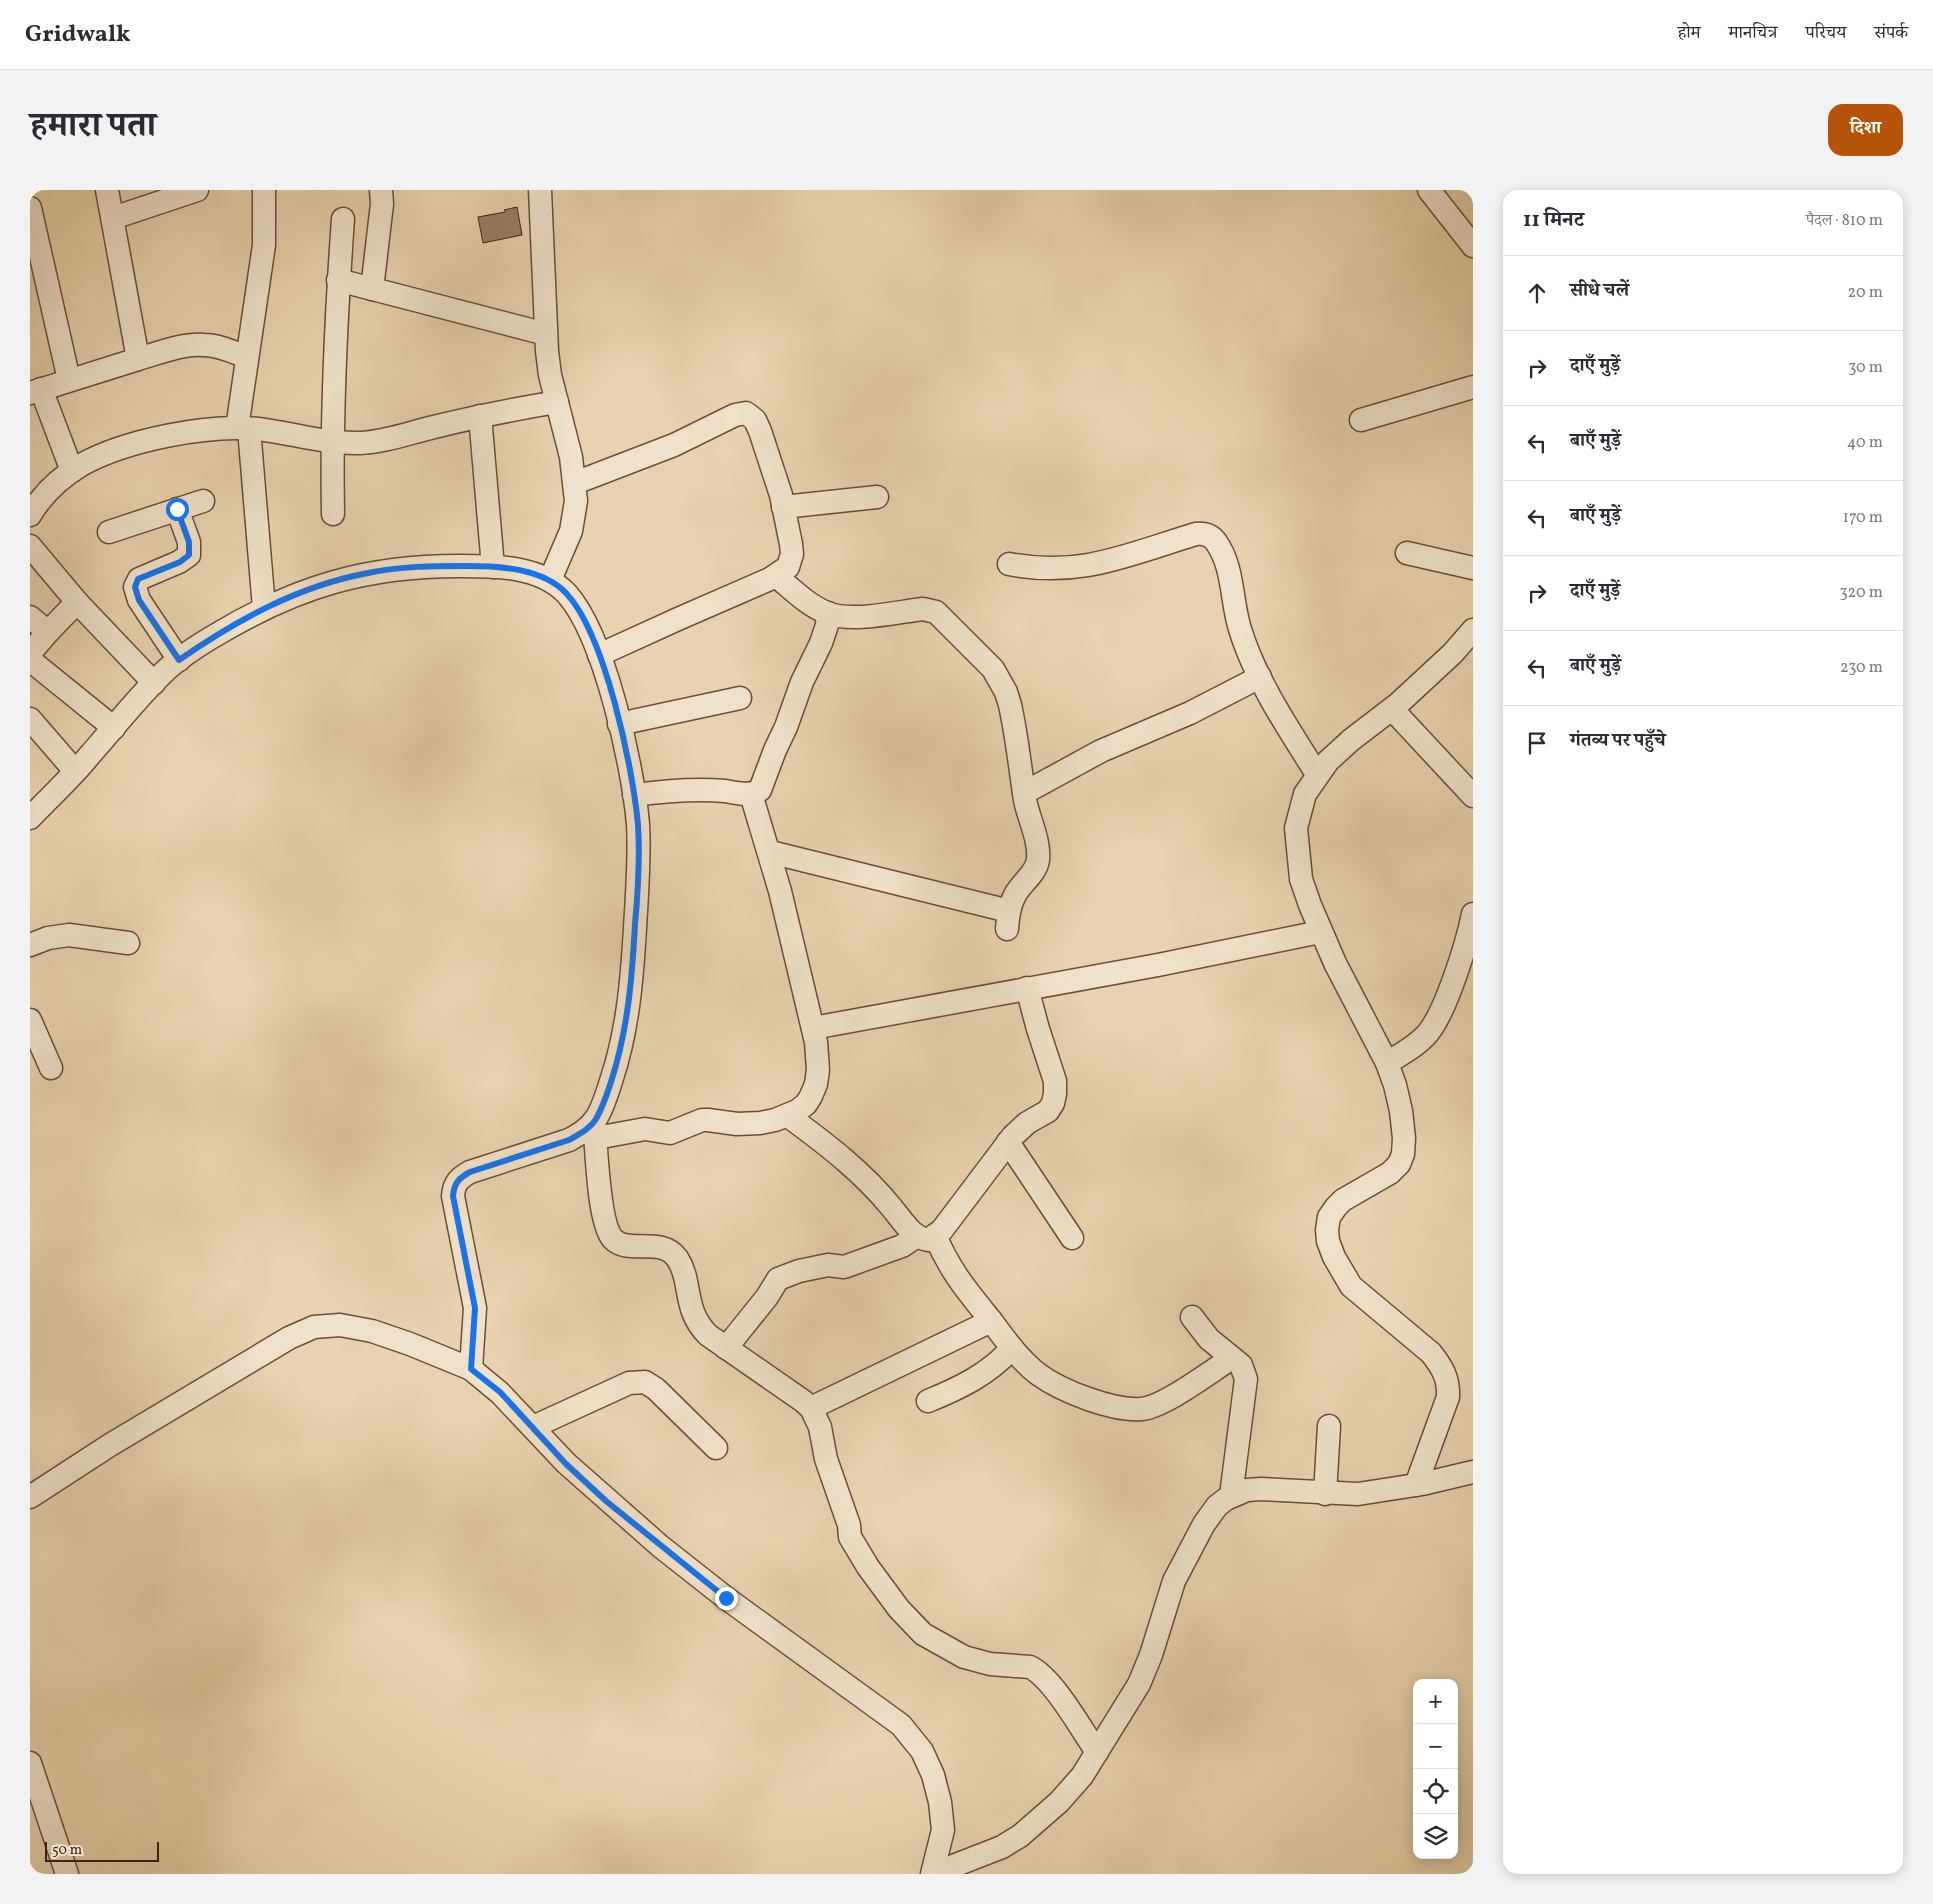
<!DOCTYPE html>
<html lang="hi">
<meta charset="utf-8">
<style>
body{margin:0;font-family:Vollkorn,"Noto Serif Devanagari",serif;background:#f2f2f3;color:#2b2b33}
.controls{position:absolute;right:15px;bottom:15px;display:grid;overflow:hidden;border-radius:10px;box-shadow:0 2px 12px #0003}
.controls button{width:45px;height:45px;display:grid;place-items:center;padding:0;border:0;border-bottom:1px solid #e1e1e2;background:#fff;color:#2b2b33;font:25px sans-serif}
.scale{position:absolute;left:15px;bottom:12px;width:114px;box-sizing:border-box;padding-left:5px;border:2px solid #42210d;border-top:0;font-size:14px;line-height:18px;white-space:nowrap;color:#42210d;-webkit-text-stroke:4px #f0e2ca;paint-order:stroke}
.stop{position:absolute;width:15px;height:15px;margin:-11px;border:4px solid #1a73e8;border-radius:50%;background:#fff}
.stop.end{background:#1a73e8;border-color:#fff;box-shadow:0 1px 5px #0008}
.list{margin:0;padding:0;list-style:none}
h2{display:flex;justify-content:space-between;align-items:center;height:65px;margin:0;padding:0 20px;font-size:21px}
h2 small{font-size:16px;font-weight:400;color:#7c7c81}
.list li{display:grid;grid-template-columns:32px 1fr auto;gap:15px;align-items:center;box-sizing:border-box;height:75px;padding:0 20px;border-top:1px solid #e1e1e2}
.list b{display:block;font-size:19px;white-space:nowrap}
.list em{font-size:16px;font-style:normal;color:#7c7c81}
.icon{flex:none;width:28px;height:28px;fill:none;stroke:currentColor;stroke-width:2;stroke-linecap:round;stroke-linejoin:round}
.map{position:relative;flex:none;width:1443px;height:1684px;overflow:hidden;border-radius:15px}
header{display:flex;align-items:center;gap:30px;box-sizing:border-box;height:70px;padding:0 25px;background:#fff;border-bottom:1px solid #e1e1e2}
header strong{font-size:24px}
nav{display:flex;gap:28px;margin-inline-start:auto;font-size:18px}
.intro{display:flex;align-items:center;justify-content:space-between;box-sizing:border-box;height:120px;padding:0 30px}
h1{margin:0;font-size:35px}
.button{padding:12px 22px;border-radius:15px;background:#b45309;color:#fff;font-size:18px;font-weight:700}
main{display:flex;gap:30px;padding:0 30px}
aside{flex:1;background:#fff;border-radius:15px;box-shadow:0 2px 12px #0003}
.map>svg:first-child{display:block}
.building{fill:#987e61;stroke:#42210d}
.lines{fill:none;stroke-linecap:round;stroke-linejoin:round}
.minor-casing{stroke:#6c4e35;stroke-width:25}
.minor{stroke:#f0e2ca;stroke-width:22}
.route{stroke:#1a73e8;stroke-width:6}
</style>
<header>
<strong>Gridwalk</strong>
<nav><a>होम</a><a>मानचित्र</a><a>परिचय</a><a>संपर्क</a></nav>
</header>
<div class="intro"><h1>हमारा पता</h1><a class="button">दिशा</a></div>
<main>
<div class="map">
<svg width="1443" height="1684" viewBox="0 0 1443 1684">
<rect width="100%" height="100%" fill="#e8d3ae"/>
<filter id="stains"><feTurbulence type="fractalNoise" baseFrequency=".004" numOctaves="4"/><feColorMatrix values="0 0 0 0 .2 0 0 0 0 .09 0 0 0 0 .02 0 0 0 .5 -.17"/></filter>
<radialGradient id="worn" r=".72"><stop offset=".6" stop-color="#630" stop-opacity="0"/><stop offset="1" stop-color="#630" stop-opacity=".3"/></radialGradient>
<polygon class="building" points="487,17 492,45 453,53 448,27 475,22 474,20"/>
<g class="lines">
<defs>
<g id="minor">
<polyline points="510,0 517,161 520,185 541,267 546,311 541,341 520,390"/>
<polyline points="1399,0 1443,56"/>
<polyline points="0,18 39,190"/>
<polyline points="83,28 167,0"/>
<polyline points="308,90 516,144"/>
<polyline points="342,99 352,14 351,0"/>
<path d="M108,169C129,163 153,153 174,155C189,155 203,162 217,167"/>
<polyline points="11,199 42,281"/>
<polyline points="0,203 108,169 77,0"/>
<polyline points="450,226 463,377"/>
<polyline points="1331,230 1443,197"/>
<polyline points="207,238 234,55 234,0"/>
<polyline points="219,239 234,418"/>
<polyline points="545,293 644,255 705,225 716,223 725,230 730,241 751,305 761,354 762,364 758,377 740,389 648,429 569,465"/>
<polyline points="753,317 847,307"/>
<polyline points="147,319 159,352 159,365 149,372 109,389 105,397 109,410 149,470"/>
<path d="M303,324C301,225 306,127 313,29"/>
<path d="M0,325C12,305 31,287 51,275C96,250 177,234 228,239C262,243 295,254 330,253C355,252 379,243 404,237C444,227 485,219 527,212"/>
<polyline points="79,342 173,311"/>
<polyline points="0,356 47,412 124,493"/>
<polyline points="1377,363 1443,378"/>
<path d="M979,374C1051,388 1099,364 1166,344C1174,343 1181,345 1186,352C1204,377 1201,411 1210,439C1225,489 1259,540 1287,584"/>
<path d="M746,386C762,399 777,415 797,423C823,433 866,422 893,419L906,422L963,479L976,502L980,515C987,546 990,578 995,610C999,630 1010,650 1008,670C1006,684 991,693 985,705C979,716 978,727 977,739"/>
<polyline points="0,427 18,442"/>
<polyline points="0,463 18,442 47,412"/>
<polyline points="0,470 84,538"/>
<polyline points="1362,519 1443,606"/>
<polyline points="0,529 45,581"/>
<polyline points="589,534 710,508"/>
<polyline points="994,603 1071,561 1160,523 1230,487"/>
<path d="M604,605C634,601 664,598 695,601C706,603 720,607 730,600L745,560L756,537L772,492L791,453L797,435L798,423"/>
<path d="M0,628C20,607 41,588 59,566C83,539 106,509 132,484C149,467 170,454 191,442C269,396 338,376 428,376C464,376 510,375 537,404C575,447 603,577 608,634C610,668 607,704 605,738C602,789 598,839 582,888C578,901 574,915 567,927C560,938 550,944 539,950L440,982C429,988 424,993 423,1006L445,1118L441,1179"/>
<polyline points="740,662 979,721"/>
<polyline points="0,755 18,748 39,745 98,753"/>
<polyline points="0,830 21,878"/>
<polyline points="783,838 1128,775 1290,742"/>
<path d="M1357,873C1371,864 1387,856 1398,843C1416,821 1437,754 1443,724"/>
<path d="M758,926C795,953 833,982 862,1018C873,1031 882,1048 899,1050L912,1040L983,946L997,933L1018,921L1023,913L1025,904V891L1008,839L997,798"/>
<polyline points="553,942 577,946 615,939 640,943 672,930 678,930 707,934 730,933 745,930 767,921 776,914 781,906 786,894 788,880 786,852 750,701 721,604"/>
<path d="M565,944C567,967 569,1034 583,1049C598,1065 631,1046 647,1068C663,1092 652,1119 678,1145L773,1211L781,1218L790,1237L796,1269L819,1335L820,1347L838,1377L869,1419L893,1444L934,1467L960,1474L1000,1477C1023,1488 1051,1539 1067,1562"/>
<polyline points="978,952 1042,1048"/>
<path d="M905,1045C920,1082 939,1103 963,1133C976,1151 990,1170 1008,1184C1031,1201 1082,1221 1111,1219C1133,1218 1181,1181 1202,1168"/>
<polyline points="1162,1127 1179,1149 1211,1175 1216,1189 1201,1306"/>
<polyline points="696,1158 737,1107 748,1089 769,1081 798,1075 814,1077 872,1056 887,1046"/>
<path d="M898,1211C930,1198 959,1184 982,1158"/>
<polyline points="781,1218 961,1131"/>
<polyline points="503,1237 599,1193 615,1192 626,1199 686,1258"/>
<path d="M1386,1295L1418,1207C1419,1188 1412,1177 1401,1163L1321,1096L1304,1067L1298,1051L1297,1040L1299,1027L1306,1017L1313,1010L1360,983L1369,974L1373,964L1374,948L1371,921L1365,895L1357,873L1305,773L1280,715L1271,689L1266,638L1275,604L1298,571L1321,550L1368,514L1423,463L1443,440"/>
<polyline points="1295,1304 1299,1236"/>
<polyline points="0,1307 80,1255 259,1148 284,1137 310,1135 342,1141 380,1154 441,1179 470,1203 536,1273 630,1356 696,1408 871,1535 892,1561 903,1585 910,1612 913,1640 902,1684"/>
<polyline points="0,1573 37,1684"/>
<polyline points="903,1684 972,1657 990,1646 1029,1612 1052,1586 1109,1494 1121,1465 1144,1391 1174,1334 1187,1316 1196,1309 1217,1300 1231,1299 1328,1304 1392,1294 1443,1282"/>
</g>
</defs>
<use href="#minor" class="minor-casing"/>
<use href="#minor" class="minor"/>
</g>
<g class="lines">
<path class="route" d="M147,319L159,352V365L150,372L108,389L105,397L109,410L149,470C207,430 268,396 338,383C371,376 404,376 437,376C470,376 512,378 536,403C575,444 603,578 608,635C610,667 608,702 605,734C602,789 598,839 581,892C577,904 573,917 566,929C560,939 549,944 539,950L440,982C429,988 424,993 423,1006L445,1118L441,1179L470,1202L536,1274L576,1311L696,1408"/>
</g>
<rect width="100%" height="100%" filter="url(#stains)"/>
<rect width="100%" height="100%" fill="url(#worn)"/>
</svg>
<div class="controls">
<button>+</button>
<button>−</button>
<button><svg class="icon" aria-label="locate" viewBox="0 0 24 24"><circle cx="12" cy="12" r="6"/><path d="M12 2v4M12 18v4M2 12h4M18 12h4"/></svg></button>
<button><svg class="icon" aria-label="layers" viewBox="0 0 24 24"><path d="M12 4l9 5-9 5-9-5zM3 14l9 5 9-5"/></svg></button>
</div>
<div class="scale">50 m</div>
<div class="stop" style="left:147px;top:319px"></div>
<div class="stop end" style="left:696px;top:1408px"></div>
</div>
<aside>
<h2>11 मिनट<small>पैदल · 810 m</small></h2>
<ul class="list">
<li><svg class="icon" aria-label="ahead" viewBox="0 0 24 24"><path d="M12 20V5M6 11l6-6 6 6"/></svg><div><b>सीधे चलें</b></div><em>20 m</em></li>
<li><svg class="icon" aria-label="right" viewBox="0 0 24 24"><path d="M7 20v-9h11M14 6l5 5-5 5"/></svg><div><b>दाएँ मुड़ें</b></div><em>30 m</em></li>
<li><svg class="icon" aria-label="left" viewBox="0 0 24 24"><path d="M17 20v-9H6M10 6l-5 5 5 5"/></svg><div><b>बाएँ मुड़ें</b></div><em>40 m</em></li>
<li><svg class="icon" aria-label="left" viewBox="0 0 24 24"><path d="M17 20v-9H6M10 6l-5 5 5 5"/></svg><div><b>बाएँ मुड़ें</b></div><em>170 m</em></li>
<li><svg class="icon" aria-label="right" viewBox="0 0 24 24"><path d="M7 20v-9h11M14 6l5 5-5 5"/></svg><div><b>दाएँ मुड़ें</b></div><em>320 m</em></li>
<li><svg class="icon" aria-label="left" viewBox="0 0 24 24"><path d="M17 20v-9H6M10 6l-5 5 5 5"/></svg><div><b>बाएँ मुड़ें</b></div><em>230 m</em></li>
<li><svg class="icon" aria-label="arrive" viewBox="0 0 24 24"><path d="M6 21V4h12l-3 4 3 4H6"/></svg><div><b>गंतव्य पर पहुँचे</b></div></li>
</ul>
</aside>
</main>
